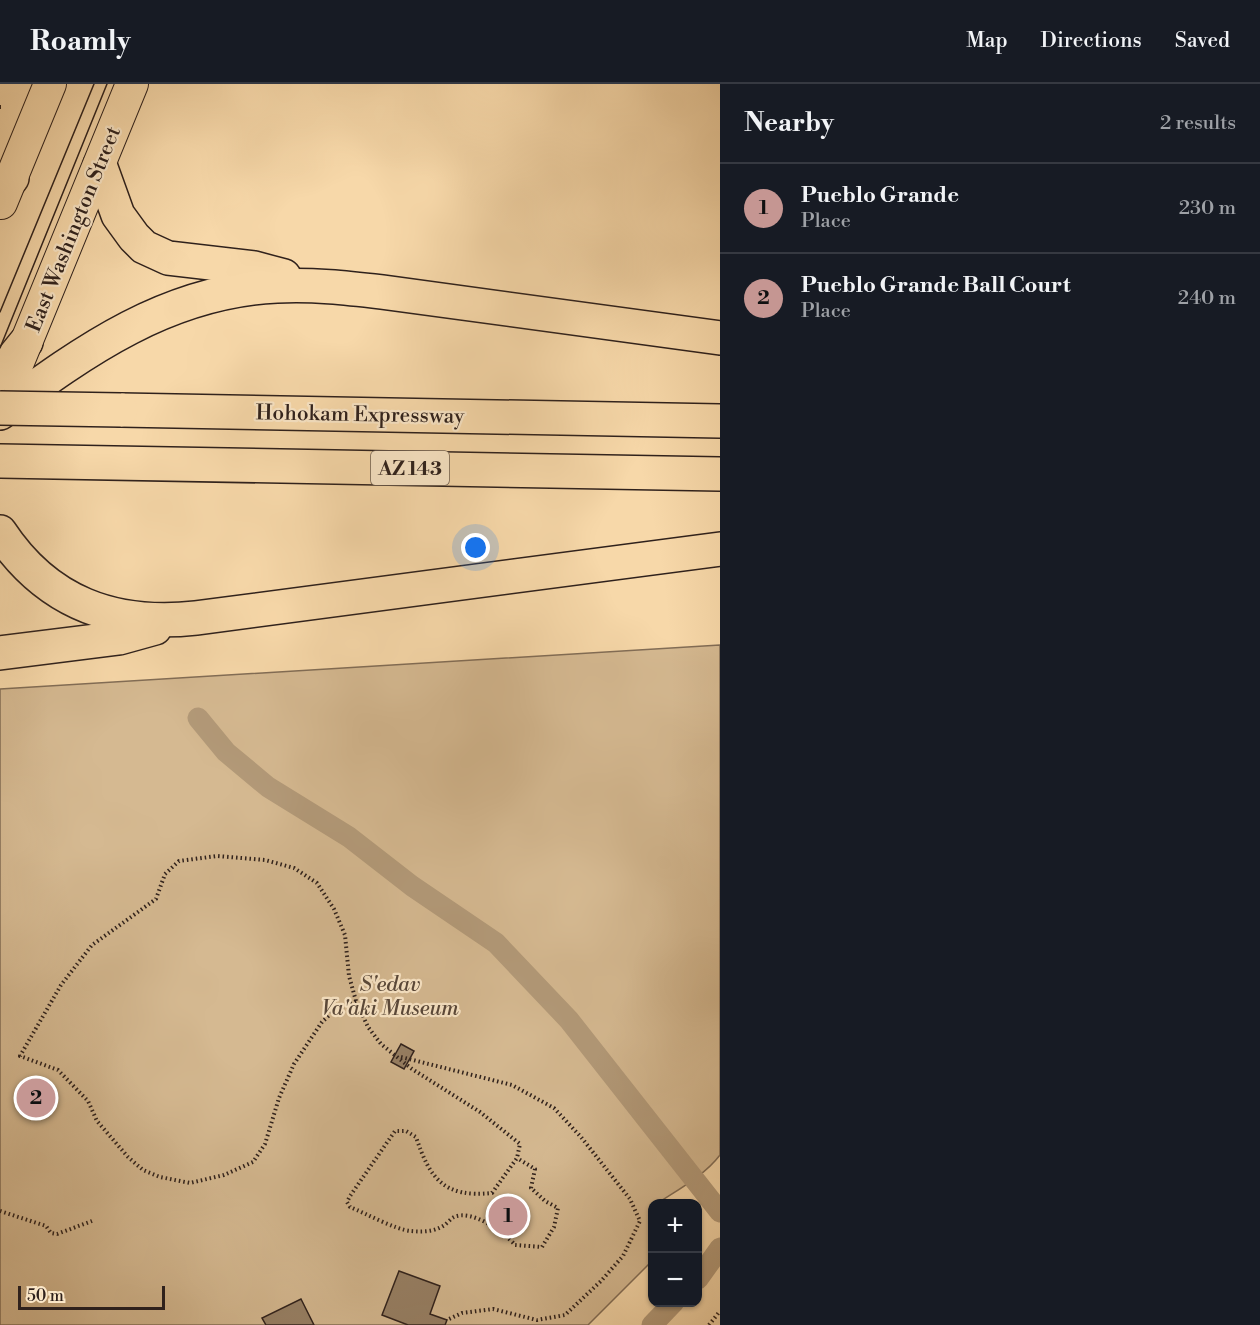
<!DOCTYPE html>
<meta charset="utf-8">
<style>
body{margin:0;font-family:"Libre Bodoni",serif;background:#242831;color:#f1f3f6}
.controls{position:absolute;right:18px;bottom:18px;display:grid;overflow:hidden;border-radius:12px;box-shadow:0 2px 4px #0004}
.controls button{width:54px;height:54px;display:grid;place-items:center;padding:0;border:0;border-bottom:2px solid #363941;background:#171b24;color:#f1f3f6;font:30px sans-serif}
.scale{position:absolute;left:18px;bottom:15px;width:147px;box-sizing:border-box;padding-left:6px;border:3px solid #2f211c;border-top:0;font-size:16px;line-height:21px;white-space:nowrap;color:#2f211c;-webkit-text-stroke:4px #fae6c7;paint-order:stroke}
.you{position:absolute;left:476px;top:464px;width:21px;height:21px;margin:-15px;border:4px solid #fff;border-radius:50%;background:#1a73e8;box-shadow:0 0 0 9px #1a73e833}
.badge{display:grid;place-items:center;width:39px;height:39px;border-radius:50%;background:#c59692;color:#111;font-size:20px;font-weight:700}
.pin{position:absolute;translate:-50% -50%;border:3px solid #fff;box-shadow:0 2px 6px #0006}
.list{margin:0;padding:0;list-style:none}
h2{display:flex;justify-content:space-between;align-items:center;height:78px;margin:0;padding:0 24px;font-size:26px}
h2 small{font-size:20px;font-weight:400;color:#9ea1a6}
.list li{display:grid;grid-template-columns:39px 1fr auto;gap:18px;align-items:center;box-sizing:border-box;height:90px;padding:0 24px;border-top:2px solid #363941}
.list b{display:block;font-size:22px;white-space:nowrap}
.list p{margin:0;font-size:20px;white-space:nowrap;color:#9ea1a6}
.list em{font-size:20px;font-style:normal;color:#9ea1a6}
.map{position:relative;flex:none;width:720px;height:1241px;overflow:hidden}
header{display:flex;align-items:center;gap:36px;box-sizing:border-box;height:84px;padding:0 30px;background:#171b24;border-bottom:2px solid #363941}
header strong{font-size:28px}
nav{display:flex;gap:33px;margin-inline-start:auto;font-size:21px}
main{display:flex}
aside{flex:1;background:#171b24}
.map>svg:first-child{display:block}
.green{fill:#d5b991;stroke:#826d56;stroke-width:1.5}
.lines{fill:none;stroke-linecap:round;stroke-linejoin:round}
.canal{stroke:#b39a79;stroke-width:21}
.building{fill:#978065;stroke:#2f211c;stroke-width:1.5}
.primary-casing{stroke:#2f211c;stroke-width:34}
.motorway-casing{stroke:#2f211c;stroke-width:36}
.path{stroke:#2f211c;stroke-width:4;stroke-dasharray:1.5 3;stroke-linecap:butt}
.primary{stroke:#f7d8a9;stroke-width:32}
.motorway{stroke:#f7d8a9;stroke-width:33}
.tram{stroke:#2f211c;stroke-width:1.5}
.motorway-bridge-casing{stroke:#2f211c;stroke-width:36;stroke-linecap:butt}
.motorway-bridge{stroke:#f7d8a9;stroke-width:33}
.labels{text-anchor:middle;stroke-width:4.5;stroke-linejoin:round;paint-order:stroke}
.shield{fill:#fae6c7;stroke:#6c5c4f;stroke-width:1.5}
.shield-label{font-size:20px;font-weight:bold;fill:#2f211c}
.street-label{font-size:21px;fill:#2f211c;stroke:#fae6c7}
.park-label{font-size:21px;font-style:italic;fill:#584739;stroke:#fae6c7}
</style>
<header>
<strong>Roamly</strong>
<nav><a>Map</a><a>Directions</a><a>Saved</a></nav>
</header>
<main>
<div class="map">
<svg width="720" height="1241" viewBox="0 0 720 1241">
<rect width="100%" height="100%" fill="#f7d8a9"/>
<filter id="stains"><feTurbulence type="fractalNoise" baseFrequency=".00333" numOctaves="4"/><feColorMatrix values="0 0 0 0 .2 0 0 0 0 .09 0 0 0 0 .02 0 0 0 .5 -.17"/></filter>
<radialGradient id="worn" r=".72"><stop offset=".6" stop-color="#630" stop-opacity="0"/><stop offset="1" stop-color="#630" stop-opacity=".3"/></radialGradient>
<path class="green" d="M720,561V1071C705,1091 679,1105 658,1119L652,1120V1177L588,1241H0V605Z"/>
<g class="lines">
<g class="canal">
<polyline points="198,634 226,668 268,703 349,753 412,802 496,859 569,936 720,1128"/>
<polyline points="698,1195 720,1164"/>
<polyline points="652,1241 674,1218"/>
</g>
</g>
<g class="building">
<polygon points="401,960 414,967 404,985 391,978"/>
<polygon points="399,1187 440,1202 430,1230 447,1236 445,1241 408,1241 382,1231"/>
<polygon points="301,1215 314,1241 266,1241 262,1234"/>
</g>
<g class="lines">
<defs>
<g id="primary">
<polyline points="1,119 50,0"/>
<polyline points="16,283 132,0"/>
</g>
<g id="motorway">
<polyline points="100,81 118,131 134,153 144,163 168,174 254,184 284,192"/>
<polyline points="0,108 12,94"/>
<polyline points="0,290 26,258"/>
<polyline points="121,326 720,337"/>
<path d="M0,329C85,266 168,207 277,202C312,200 347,204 382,208L720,254"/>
<polyline points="0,377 720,390"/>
<path d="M0,448C47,519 114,543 196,534L720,465"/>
<polyline points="0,569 119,554 155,544"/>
</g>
</defs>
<use href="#primary" class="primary-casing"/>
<use href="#motorway" class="motorway-casing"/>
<g class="path">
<polyline points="0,23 1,23"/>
<path d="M356,917L335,926L322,938L294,980L279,1014L265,1060L253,1078L224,1091L190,1099L160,1093L143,1086L128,1073L97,1037L88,1017L58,986L20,972L61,901L92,861L156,815L165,790L179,777L217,772L265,776L294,784L317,799L334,825L345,851L349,892L356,917L368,943L381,960L412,985L480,1028L520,1060L517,1074L492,1109C444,1114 430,1095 416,1053L406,1047H395L350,1112L347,1118L350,1123C365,1129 396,1146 411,1147C422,1148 433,1148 443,1142C447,1140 450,1135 454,1133C472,1125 504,1148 515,1161L542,1163L554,1143L558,1124L545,1117L531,1104L535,1085L517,1074"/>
<polyline points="401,973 512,1001 554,1024 581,1053 630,1115 640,1137 623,1172 601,1197 565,1231 537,1236 493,1225 462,1229 447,1236"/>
<polyline points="0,1127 46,1142 51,1149 57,1150 92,1137"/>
<polyline points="709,1241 720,1227"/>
</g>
<use href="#primary" class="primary"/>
<use href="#motorway" class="motorway"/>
<g class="tram">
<polyline points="0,228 94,0"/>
<polyline points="0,264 107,0"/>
</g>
<defs>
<polyline id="motorway-bridge" points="0,324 121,326"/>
</defs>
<use href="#motorway-bridge" class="motorway-bridge-casing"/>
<use href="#motorway-bridge" class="motorway-bridge"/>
</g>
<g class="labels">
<rect class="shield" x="371" y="367" width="78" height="34" rx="4.5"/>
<g class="shield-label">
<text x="410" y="391">AZ 143</text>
</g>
<g class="street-label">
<text transform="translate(73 145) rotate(-68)" y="7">East Washington Street</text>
<text transform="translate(360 330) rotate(1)" y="7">Hohokam Expressway</text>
</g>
<g class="park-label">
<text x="390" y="907">S'edav<tspan x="390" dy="24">Va'aki Museum</tspan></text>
</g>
</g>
<rect width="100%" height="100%" filter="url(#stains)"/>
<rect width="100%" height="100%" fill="url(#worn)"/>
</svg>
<div class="controls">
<button>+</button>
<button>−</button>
</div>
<div class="scale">50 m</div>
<div class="you"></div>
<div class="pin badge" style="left:508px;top:1132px">1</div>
<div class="pin badge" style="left:36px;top:1014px">2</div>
</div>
<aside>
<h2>Nearby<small>2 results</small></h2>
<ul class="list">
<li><span class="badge">1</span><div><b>Pueblo Grande</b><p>Place</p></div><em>230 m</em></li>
<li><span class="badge">2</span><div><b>Pueblo Grande Ball Court</b><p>Place</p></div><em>240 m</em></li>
</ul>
</aside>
</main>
